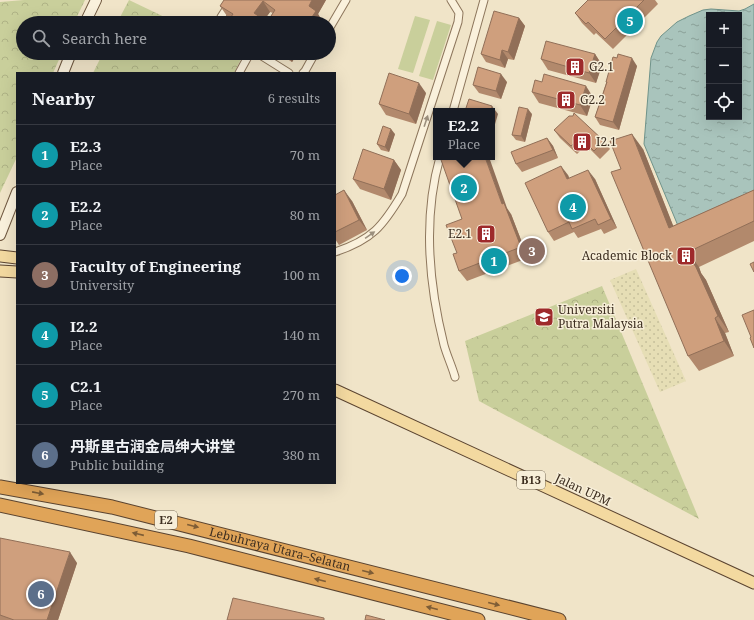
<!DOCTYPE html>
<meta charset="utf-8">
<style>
body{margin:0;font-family:"Noto Serif","Noto Sans SC",serif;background:#20242c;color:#f1f3f6}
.controls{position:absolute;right:12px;top:12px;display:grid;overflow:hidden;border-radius:0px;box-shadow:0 4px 16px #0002}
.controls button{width:36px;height:36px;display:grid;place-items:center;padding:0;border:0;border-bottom:1px solid #363941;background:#171b24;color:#f1f3f6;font:20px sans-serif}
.you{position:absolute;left:402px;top:276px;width:14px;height:14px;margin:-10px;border:3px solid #fff;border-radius:50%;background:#1a73e8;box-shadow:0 0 0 6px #1a73e833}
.badge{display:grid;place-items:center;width:26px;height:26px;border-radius:50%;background:#db2777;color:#fff;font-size:13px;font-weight:700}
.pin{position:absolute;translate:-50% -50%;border:2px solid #fff;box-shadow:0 1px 4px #0006}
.popup{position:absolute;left:433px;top:108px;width:62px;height:52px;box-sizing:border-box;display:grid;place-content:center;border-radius:0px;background:#171b24;filter:drop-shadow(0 1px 3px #0005);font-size:13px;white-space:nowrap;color:#9ea1a6}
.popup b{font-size:15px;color:#f1f3f6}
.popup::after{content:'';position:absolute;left:50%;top:100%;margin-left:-8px;border:8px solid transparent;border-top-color:#171b24}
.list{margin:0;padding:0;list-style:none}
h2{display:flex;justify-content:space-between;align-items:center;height:52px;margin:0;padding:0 16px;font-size:17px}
h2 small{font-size:13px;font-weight:400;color:#9ea1a6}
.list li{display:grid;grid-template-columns:26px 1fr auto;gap:12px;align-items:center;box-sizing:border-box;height:60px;padding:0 16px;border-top:1px solid #363941}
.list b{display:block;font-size:15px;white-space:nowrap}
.list p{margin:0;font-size:13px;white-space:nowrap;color:#9ea1a6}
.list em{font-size:13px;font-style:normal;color:#9ea1a6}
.icon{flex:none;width:22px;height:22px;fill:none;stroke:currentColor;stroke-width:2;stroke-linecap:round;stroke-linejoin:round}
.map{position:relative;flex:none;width:754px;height:620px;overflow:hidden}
.search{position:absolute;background:#171b24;box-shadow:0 4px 16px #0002;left:16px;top:16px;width:320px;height:44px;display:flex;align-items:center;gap:10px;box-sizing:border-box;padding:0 14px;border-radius:22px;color:#9ea1a6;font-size:15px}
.panel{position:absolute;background:#171b24;box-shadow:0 4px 16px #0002;left:16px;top:72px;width:320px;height:412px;border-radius:0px}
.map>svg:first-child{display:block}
.farmland{fill:url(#farmland-dots)}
.forest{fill:url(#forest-crowns)}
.pitch{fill:#c9cf9b}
.water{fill:url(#water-ripples);stroke:#6f938a;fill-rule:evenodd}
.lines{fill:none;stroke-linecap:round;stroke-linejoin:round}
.street-casing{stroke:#8d765c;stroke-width:9}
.secondary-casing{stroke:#6f573f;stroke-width:12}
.primary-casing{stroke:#5b4430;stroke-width:13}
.highway-casing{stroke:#5b4430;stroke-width:15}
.street{stroke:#faf1dc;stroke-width:7}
.secondary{stroke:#faf1dc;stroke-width:10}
.primary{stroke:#f3d9a0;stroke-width:11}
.highway{stroke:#e0a458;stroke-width:13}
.wall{fill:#b2896c;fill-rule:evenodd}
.shaded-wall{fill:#916f58}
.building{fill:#cf9f7d;stroke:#916f58;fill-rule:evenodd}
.oneway{fill:#9c907e}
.oneway2{fill:#7e5d36}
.labels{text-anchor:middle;stroke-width:3;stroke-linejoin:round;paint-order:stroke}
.shield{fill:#f7eed8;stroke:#756857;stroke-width:1}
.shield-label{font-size:11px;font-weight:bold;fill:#3d2e20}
.poi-label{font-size:12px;fill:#3d2e20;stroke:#f7eed8;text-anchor:start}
.street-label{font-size:12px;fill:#3d2e20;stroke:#f7eed8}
</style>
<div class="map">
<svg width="754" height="620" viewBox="0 0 754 620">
<defs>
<pattern id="farmland-dots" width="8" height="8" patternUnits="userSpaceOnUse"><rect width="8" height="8" fill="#e6deb5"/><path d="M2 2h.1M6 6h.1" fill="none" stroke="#c6bf9b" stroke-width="1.8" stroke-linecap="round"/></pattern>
<pattern id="forest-crowns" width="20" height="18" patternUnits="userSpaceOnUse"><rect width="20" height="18" fill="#c9cf9b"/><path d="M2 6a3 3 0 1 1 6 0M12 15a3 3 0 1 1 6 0" fill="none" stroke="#aeb285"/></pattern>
<pattern id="water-ripples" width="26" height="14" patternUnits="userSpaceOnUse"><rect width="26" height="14" fill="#a9c4bc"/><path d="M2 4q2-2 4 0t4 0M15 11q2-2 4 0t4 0" fill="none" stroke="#8ba098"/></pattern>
</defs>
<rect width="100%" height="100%" fill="#f0e4c8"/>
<polygon class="farmland" points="636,269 686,381 660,392 610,280"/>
<g class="forest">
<polygon points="24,0 85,0 74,23 23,23 23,53 62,53 53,73 17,73 17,157 0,193 0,2"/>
<polygon points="129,0 177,23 117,23"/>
<polygon points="103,53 239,53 243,55 234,73 93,73"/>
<polygon points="602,286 699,519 479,401 465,341"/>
</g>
<g class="pitch">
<polygon points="415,16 430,20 413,73 398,69"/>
<polygon points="437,21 451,25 433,80 419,76"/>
</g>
<path class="water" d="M754,4V206L681,233L644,144L651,58L657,42L661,36L677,22L689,16L703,10L711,9L739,11L745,9ZM709,15H739V117H709Z"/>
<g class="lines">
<defs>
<g id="street">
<polyline points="220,23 221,17 232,0"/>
<polyline points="329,29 346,0"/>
<polyline points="257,53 289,73"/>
<polyline points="239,73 250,53"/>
<polyline points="303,73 305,71 315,53"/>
<polyline points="453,111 484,0"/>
<path d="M440,157C423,217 429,285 444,345C447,356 452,366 455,377"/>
<path d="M335,252C372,240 383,226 402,194L458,22L459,13L451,0"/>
</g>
<g id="secondary">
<polyline points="85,23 96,0"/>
<polyline points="63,73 71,53"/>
<polyline points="0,235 17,192"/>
</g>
<g id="primary">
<polyline points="0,256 17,258"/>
<polyline points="0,271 17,272"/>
<polyline points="335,390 754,583"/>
</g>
<g id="highway">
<path id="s1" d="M0,487L112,507L559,620"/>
<polyline points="0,505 189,546 478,620"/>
</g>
</defs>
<use href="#street" class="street-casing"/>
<use href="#secondary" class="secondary-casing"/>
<use href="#primary" class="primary-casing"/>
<use href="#highway" class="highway-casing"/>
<use href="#street" class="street"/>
<use href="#secondary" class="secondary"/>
<use href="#primary" class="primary"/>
<use href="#highway" class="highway"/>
</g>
<g class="wall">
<path d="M224,0H326L318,14L323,22L322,23H227L230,18L227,16L220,6ZM270,12L273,13L267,22L264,20Z"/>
<polygon points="588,0 655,0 658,4 613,49 596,33 594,35 582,23 575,13"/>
<polygon points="519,18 525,26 514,60 508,59 505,68 486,62 481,54"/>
<polygon points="266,53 298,53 292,62 281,55 278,60"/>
<polygon points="595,54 602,65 596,83 548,70 541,59"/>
<polygon points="617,58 637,66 619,130 600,125 595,117 606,83 606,82"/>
<polygon points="507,82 501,99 479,93 473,85"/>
<polygon points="542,82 593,97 587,116 539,103 532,92"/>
<polygon points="426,93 416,124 386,115 379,104"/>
<polygon points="532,114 525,142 516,140 512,135"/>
<polygon points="554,130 604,141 610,149 600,159 586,145 577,154 560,138"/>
<polygon points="395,134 389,152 381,150 377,144"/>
<polygon points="547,138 553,146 558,158 522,172 516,164"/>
<polygon points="643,149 673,226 754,190 754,241 699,267 701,273 706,280 729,332 725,333 734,356 699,371 688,356 621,169"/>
<polygon points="394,160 401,170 391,200 360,189 353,179"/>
<polygon points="568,175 569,178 595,179 617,228 604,234 601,229 578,238 574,232 554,241 548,232"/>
<polygon points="335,195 352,201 367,230 339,245 335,239"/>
<polygon points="511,214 528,258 467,281 459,271 457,253"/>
<polygon points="0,538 77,563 58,620 0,620"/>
</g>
<g class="shaded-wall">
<polygon points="312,0 326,0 318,14 323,22 322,23 308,23 309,6"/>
<polygon points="263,1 270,12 262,23 254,13"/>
<polygon points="301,17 305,23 297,23"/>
<polygon points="519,18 525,26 514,60 508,52"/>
<polygon points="502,50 508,59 505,68 500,60"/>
<polygon points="273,53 280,53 281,55 278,60"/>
<polygon points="286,53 298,53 292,62"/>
<polygon points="595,54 602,65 596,83 589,73"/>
<polygon points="632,58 637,66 619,130 613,122"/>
<polygon points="501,74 507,82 501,99 496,91"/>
<polygon points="419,83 426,93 416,124 409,114"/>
<polygon points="586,86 593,97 587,116 580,105"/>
<polygon points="492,106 498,114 493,131 492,130 492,111 491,111"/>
<polygon points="528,109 532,114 525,142 521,136"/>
<polygon points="391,129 395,134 389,152 385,147"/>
<polygon points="632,134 643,149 680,243 669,228"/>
<polygon points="547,138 553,146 558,158 553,150"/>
<polygon points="485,157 489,157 507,208 511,214 528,258 521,247 502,204"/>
<polygon points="394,160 401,170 391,200 384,189"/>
<polygon points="561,166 568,175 573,188 567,179"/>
<polygon points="588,170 595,179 617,228 611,219"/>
<polygon points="344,190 352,201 367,230 359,220"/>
<polygon points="688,252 699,267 701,273 706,280 729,332 718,316"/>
<polygon points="715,318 725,333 734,356 724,341"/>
<polygon points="70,552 77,563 58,620 47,620"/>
</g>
<g class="building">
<path d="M224,0H312L309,6L316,11L308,23L301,17L297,23H227L233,14L220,6ZM263,1L275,10L267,22L254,13Z"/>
<polygon points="588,0 644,0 605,39 588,22 586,24 575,13"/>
<polygon points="494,11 519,18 508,52 502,50 500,60 481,54"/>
<polygon points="546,41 595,54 589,73 541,59"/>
<polygon points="618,54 632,58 613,122 595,117 607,82 606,82 613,57 617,58"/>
<polygon points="478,67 501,74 496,91 473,85"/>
<polygon points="389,73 419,83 409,114 379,104"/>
<polygon points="544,74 586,86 580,105 532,92 535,80 542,82"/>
<polygon points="469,99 492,106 491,111 465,111"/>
<polygon points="519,107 528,109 521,136 512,135"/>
<polygon points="574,113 604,141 594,151 580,137 571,146 554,130 569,116 573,116"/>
<polygon points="383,126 391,129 385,147 377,144"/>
<polygon points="632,134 669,228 754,190 754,221 688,252 694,265 695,265 718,316 715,318 724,341 688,356 611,172 621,169 610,141"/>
<polygon points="547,138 553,150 516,164 511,152"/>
<polygon points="363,149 394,160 384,189 353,179"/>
<polygon points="440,157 485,157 502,204 504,203 521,247 459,271 453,254 457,253 446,225 462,219"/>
<polygon points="561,166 567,179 588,170 611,219 598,225 595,219 572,229 569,222 548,232 525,183"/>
<polygon points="344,190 359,220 335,232 335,195"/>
<polygon points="754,262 754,272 750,264"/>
<polygon points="754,310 754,348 750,338 751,337 742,315"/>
<polygon points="0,538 70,552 47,620 14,620 0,615"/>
<polygon points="233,598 324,618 324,620 227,620"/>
<polygon points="366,615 385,620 365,620"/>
</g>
<defs><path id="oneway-solid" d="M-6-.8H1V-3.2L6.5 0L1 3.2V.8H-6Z"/></defs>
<g class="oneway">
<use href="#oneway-solid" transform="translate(426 121) rotate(-72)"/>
<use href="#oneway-solid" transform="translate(370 235) rotate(-35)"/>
</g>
<g class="oneway2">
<use href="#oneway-solid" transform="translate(38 493) rotate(11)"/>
<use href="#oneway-solid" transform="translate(193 526) rotate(14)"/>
<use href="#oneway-solid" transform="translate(138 534) rotate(-167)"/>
<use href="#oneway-solid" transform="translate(368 572) rotate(14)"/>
<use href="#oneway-solid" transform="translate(320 580) rotate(-166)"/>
<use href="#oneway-solid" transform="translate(494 604) rotate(14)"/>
<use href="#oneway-solid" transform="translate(432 608) rotate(-166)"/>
</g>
<defs>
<symbol id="building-square" viewBox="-11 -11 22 22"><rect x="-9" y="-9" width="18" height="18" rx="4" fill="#9e2a2b" stroke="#f7eed8"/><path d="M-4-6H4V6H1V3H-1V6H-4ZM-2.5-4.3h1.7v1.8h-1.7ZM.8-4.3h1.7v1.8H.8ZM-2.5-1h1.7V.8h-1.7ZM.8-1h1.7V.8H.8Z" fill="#fff"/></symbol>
<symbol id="university-square" viewBox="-11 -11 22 22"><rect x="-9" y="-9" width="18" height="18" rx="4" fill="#9e2a2b" stroke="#f7eed8"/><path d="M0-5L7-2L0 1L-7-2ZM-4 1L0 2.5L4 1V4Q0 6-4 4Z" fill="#fff"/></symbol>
</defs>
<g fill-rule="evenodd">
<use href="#building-square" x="564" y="56" width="22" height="22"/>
<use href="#building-square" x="555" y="89" width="22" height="22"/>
<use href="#building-square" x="571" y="131" width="22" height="22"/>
<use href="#building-square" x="475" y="223" width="22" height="22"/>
<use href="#building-square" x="675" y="245" width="22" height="22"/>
<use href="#university-square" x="533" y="306" width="22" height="22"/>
</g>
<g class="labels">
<g class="shield">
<rect x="517" y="471" width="28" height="18" rx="3"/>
<rect x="155" y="511" width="22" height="18" rx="3"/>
</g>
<g class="shield-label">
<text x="531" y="484">B13</text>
<text x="166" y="524">E2</text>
</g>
<g class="poi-label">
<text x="589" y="71">G2.1</text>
<text x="580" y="104">G2.2</text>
<text x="596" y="146">I2.1</text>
<text x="472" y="238" text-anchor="end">E2.1</text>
<text x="672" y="260" text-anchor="end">Academic Block</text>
<text x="558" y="314">Universiti<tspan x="558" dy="14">Putra Malaysia</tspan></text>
</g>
<g class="street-label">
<text transform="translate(583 490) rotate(25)" y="4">Jalan UPM</text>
<text dy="4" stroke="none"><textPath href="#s1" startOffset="287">Lebuhraya Utara–Selatan</textPath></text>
</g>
</g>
</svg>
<div class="controls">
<button>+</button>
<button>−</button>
<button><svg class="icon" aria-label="locate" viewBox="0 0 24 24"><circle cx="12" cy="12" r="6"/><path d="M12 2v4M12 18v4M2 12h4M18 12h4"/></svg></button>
</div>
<div class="you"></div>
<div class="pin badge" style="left:494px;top:261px;background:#0f9aa8">1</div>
<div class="pin badge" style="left:464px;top:188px;background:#0f9aa8">2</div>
<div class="popup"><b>E2.2</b>Place</div>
<div class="pin badge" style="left:532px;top:251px;background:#8d6e63">3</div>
<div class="pin badge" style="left:573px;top:207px;background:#0f9aa8">4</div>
<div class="pin badge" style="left:630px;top:21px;background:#0f9aa8">5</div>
<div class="pin badge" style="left:41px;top:594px;background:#5c6f8a">6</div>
<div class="search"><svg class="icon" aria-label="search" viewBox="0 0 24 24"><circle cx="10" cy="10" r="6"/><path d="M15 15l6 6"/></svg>Search here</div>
<section class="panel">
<h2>Nearby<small>6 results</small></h2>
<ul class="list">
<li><span class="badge" style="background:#0f9aa8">1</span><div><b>E2.3</b><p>Place</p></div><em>70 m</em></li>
<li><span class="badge" style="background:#0f9aa8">2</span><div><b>E2.2</b><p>Place</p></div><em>80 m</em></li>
<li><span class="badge" style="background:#8d6e63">3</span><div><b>Faculty of Engineering</b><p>University</p></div><em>100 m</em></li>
<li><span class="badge" style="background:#0f9aa8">4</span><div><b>I2.2</b><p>Place</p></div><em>140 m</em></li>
<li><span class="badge" style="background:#0f9aa8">5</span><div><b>C2.1</b><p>Place</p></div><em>270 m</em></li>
<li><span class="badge" style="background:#5c6f8a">6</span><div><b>丹斯里古润金局绅大讲堂</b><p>Public building</p></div><em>380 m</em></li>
</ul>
</section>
</div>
